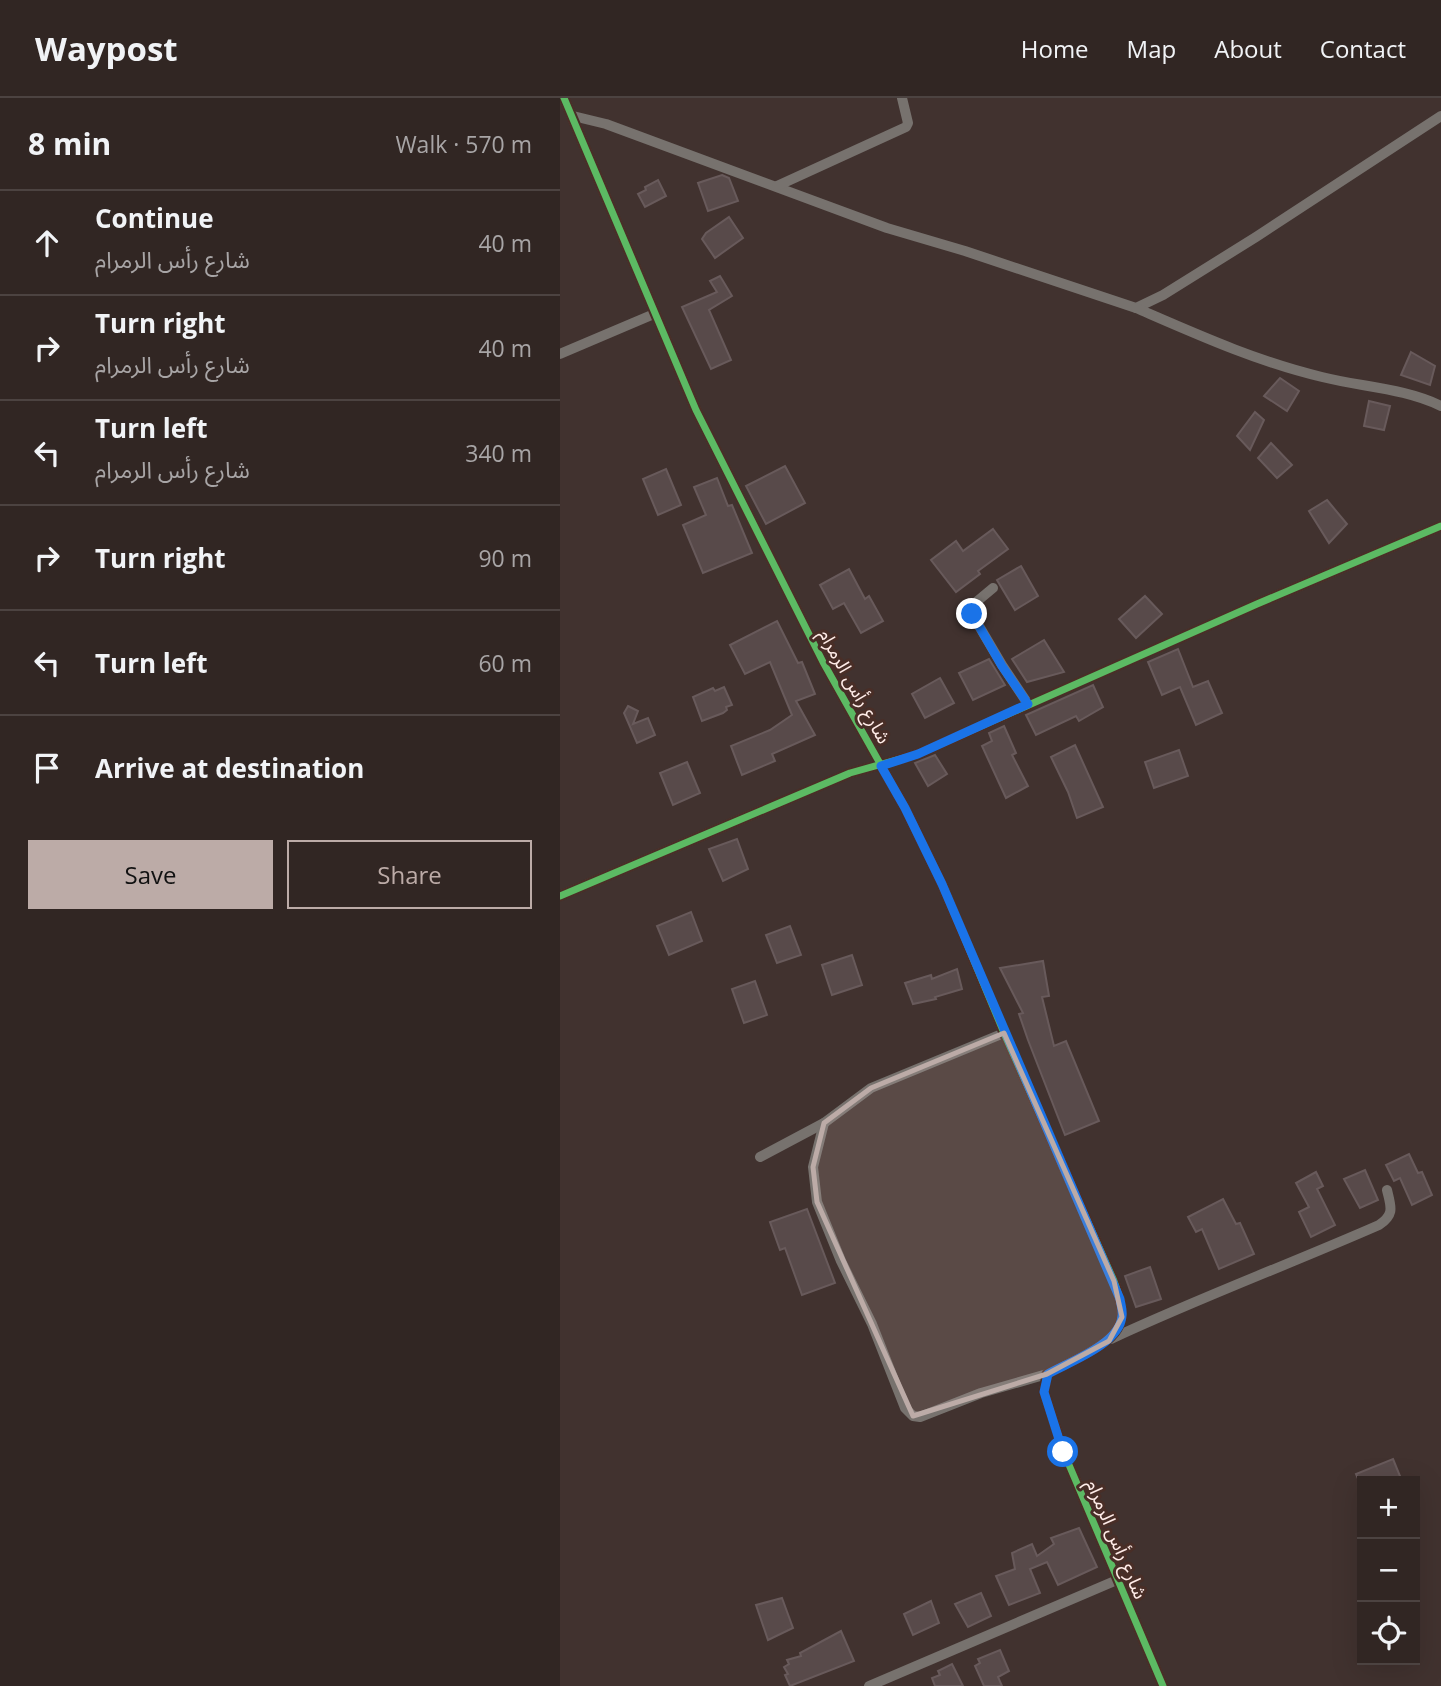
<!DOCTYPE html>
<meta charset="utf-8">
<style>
body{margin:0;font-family:"Open Sans","Noto Sans Arabic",sans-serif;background:#392e2b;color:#f1f3f6}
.controls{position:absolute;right:21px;bottom:21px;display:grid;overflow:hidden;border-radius:0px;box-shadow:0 7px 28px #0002}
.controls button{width:63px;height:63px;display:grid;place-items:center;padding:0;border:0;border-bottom:2px solid #4c4341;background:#312623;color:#f1f3f6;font:35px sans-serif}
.stop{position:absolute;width:21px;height:21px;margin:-16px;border:5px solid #1a73e8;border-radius:50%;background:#fff}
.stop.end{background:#1a73e8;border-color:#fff;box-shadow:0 2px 7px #0008}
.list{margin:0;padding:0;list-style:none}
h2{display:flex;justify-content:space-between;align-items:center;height:91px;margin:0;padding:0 28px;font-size:30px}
h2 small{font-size:23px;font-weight:400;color:#a8a5a6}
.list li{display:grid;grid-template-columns:46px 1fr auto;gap:21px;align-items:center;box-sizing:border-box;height:105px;padding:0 28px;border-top:2px solid #4c4341}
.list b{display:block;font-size:26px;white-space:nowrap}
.list p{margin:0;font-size:23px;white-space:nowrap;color:#a8a5a6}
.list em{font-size:23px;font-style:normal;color:#a8a5a6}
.actions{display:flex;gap:14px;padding:21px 28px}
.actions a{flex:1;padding:16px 0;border:2px solid #bcaba7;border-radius:0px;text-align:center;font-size:24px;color:#bcaba7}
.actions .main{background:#bcaba7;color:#111}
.icon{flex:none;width:38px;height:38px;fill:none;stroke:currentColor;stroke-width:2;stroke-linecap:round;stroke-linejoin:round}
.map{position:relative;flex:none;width:881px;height:1588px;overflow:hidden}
header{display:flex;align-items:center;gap:42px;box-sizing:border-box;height:98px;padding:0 35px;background:#312623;border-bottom:2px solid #4c4341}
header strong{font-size:33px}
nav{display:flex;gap:38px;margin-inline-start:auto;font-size:24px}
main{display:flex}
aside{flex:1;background:#312623}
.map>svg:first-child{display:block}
.building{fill:#584a4a;stroke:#685a5b;stroke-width:2}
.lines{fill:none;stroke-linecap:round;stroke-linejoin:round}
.street{stroke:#77726e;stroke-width:10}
.cycleway-casing{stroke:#492e27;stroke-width:11}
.cycleway{stroke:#5cba63;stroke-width:7}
.route{stroke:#1a73e8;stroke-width:9}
.marked{fill:#bcaba7;fill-opacity:0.2;stroke:#bcaba7;stroke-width:5;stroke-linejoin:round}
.labels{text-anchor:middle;stroke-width:6;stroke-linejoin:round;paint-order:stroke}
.street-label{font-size:19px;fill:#ffece8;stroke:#492e27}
</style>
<header>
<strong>Waypost</strong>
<nav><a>Home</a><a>Map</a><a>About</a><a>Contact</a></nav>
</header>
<main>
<aside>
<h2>8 min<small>Walk · 570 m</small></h2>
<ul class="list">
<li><svg class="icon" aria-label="ahead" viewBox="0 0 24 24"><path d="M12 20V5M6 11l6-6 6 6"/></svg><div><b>Continue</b><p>شارع رأس الرمرام</p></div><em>40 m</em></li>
<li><svg class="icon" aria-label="right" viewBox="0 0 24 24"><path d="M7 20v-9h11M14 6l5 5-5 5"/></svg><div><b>Turn right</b><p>شارع رأس الرمرام</p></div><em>40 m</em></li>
<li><svg class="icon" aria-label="left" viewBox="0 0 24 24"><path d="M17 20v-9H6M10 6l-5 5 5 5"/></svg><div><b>Turn left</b><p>شارع رأس الرمرام</p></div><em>340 m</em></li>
<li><svg class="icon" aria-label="right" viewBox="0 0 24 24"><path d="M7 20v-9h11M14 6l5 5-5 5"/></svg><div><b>Turn right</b></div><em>90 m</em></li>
<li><svg class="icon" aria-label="left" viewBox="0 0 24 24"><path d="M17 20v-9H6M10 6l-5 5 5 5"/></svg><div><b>Turn left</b></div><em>60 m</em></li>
<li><svg class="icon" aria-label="arrive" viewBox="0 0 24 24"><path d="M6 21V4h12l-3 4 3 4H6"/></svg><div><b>Arrive at destination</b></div></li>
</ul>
<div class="actions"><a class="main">Save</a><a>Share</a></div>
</aside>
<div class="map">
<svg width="881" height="1588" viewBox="0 0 881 1588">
<rect width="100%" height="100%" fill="#41322f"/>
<g class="building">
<polygon points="162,77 169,80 178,103 148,113 138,85"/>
<polygon points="98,82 106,98 85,109 78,96 86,92 85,89"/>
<polygon points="169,119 183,140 155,160 142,141 146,135"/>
<polygon points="160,178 172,198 149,212 171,262 151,271 122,209 157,194 150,183"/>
<polygon points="851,254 875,268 870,287 841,277"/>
<polygon points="720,280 739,293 727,313 704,298"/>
<polygon points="809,303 830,308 824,332 804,328"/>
<polygon points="695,314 704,322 690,352 677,338"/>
<polygon points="711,345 732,367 717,380 698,360"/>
<polygon points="225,368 245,405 206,426 186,388"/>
<polygon points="106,371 121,407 98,417 83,381"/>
<polygon points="157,380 168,408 172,407 192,455 143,475 123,427 146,417 134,389"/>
<polygon points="767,402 787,426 769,445 749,413"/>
<polygon points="433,431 448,451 418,473 420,476 396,494 371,462 396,443 403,453"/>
<polygon points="461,468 478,498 455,512 437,482"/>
<polygon points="289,471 305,501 309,498 323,523 301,535 284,505 273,511 260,487"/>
<polygon points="585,498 602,516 576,540 559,521"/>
<polygon points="217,523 238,565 242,564 255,596 236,603 255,637 212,656 215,663 182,677 171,648 210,632 232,617 210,564 185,576 170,547"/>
<polygon points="484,542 504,574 467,584 452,561"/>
<polygon points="618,551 633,589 648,583 662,615 636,627 620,589 602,597 588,564"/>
<polygon points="429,561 445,587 413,602 399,575"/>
<polygon points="380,580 394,605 365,620 352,596"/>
<polygon points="533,587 543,609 519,623 516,618 476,637 466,617"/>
<polygon points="164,589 172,607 166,609 167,612 163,615 142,623 133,599 153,590 155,593"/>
<polygon points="68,608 78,613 73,626 88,620 95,637 77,645 64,615"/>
<polygon points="444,628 456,655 452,657 468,688 446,700 422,648 432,643 429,635"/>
<polygon points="515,647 543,709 517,720 508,694 491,659"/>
<polygon points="619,652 628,678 594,690 585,664"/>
<polygon points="375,657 387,676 368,688 355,665"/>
<polygon points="127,664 140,695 113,707 100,675"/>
<polygon points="177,741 188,771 163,783 149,751"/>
<polygon points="131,814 142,843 109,857 97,828"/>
<polygon points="230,828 241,857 217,865 206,837"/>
<polygon points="292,857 302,887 272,897 262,867"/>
<polygon points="483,863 489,898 482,899 494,948 506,943 539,1023 505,1037 468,942 459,916 463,915 440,870"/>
<polygon points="397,871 402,891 375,899 376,901 353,906 345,885 371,877 372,881"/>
<polygon points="195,883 207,917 184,925 172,891"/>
<polygon points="849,1056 858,1075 862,1074 872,1097 852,1107 840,1080 834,1083 826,1067"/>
<polygon points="805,1072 818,1102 800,1110 784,1081"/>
<polygon points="756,1074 763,1088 757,1091 775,1127 751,1139 739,1114 749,1109 736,1085"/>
<polygon points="663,1101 676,1126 680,1125 694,1156 659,1171 642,1131 636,1134 628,1119"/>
<polygon points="247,1111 275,1185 242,1197 225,1150 220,1152 210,1124"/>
<polygon points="590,1169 601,1201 576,1209 565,1178"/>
<polygon points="833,1361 842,1383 799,1383 796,1376"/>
<polygon points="519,1430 537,1469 498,1487 487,1464 470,1471 480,1495 449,1507 436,1478 455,1471 452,1455 472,1446 477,1458 494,1446 491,1440"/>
<polygon points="421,1495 431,1518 408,1529 395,1506"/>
<polygon points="222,1500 233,1530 208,1542 196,1507"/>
<polygon points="371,1503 379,1525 353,1537 344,1516"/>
<polygon points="281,1533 294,1563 230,1588 225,1577 228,1576 224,1569 229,1566 227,1562 241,1558 240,1555"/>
<polygon points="440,1552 449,1573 438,1579 442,1588 424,1588 415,1568 420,1565 418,1561"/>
<polygon points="392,1566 403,1588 375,1588 372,1580 380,1577 378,1573"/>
</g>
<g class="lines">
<g class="street">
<path d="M4,0L136,312L263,564L345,710L382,786L444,935L554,1183C558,1195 564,1209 561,1221C556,1247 510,1264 487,1276L484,1294L504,1355L603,1588"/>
<polyline points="13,18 46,26 327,130 405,153 576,210 603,197 696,139 881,18"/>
<polyline points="217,88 346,29 348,25 342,0"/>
<path d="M576,210C636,236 698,264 762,279C801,289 844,290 881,308"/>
<polyline points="0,256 94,216"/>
<polyline points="433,490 415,505 412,516 442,567 468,606"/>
<polyline points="0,798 290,675 358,656 697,506 881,428"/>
<polyline points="264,1025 253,1069 257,1104 281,1163 312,1226 345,1310 353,1318 360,1319 421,1295 487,1276"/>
<polyline points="200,1059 264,1025 311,990 444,935"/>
<path d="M551,1241C639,1200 730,1166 819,1127C835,1116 831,1109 827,1092"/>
<polyline points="309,1588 557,1482"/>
</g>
<defs>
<g id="cycleway">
<path d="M4,0L136,312L263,564L345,710L382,786L444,935L554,1183C558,1195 564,1209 561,1221C556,1247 510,1264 487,1276L484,1294L504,1355L603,1588"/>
<polyline points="0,798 290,675 358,656 697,506 881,428"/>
</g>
</defs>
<use href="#cycleway" class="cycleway-casing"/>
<use href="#cycleway" class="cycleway"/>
</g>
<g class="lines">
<path class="route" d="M412,516L442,568L468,606L358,656L321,668L345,710L382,786L560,1201C561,1207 563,1213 562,1218C560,1246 509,1264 488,1276L484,1294L503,1354"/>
</g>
<path class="marked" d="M444,935L554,1183L562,1219L549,1243L487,1276L353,1318L257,1104L253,1069L264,1025L311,990Z"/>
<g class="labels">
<g class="street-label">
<text transform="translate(295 588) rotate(61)" y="7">شارع رأس الرمرام</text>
<text transform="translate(557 1441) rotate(67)" y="7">شارع رأس الرمرام</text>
</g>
</g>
</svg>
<div class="controls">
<button>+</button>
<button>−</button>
<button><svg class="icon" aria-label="locate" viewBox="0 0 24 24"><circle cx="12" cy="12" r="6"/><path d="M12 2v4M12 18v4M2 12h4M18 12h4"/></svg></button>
</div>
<div class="stop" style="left:503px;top:1354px"></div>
<div class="stop end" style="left:412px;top:516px"></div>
</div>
</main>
